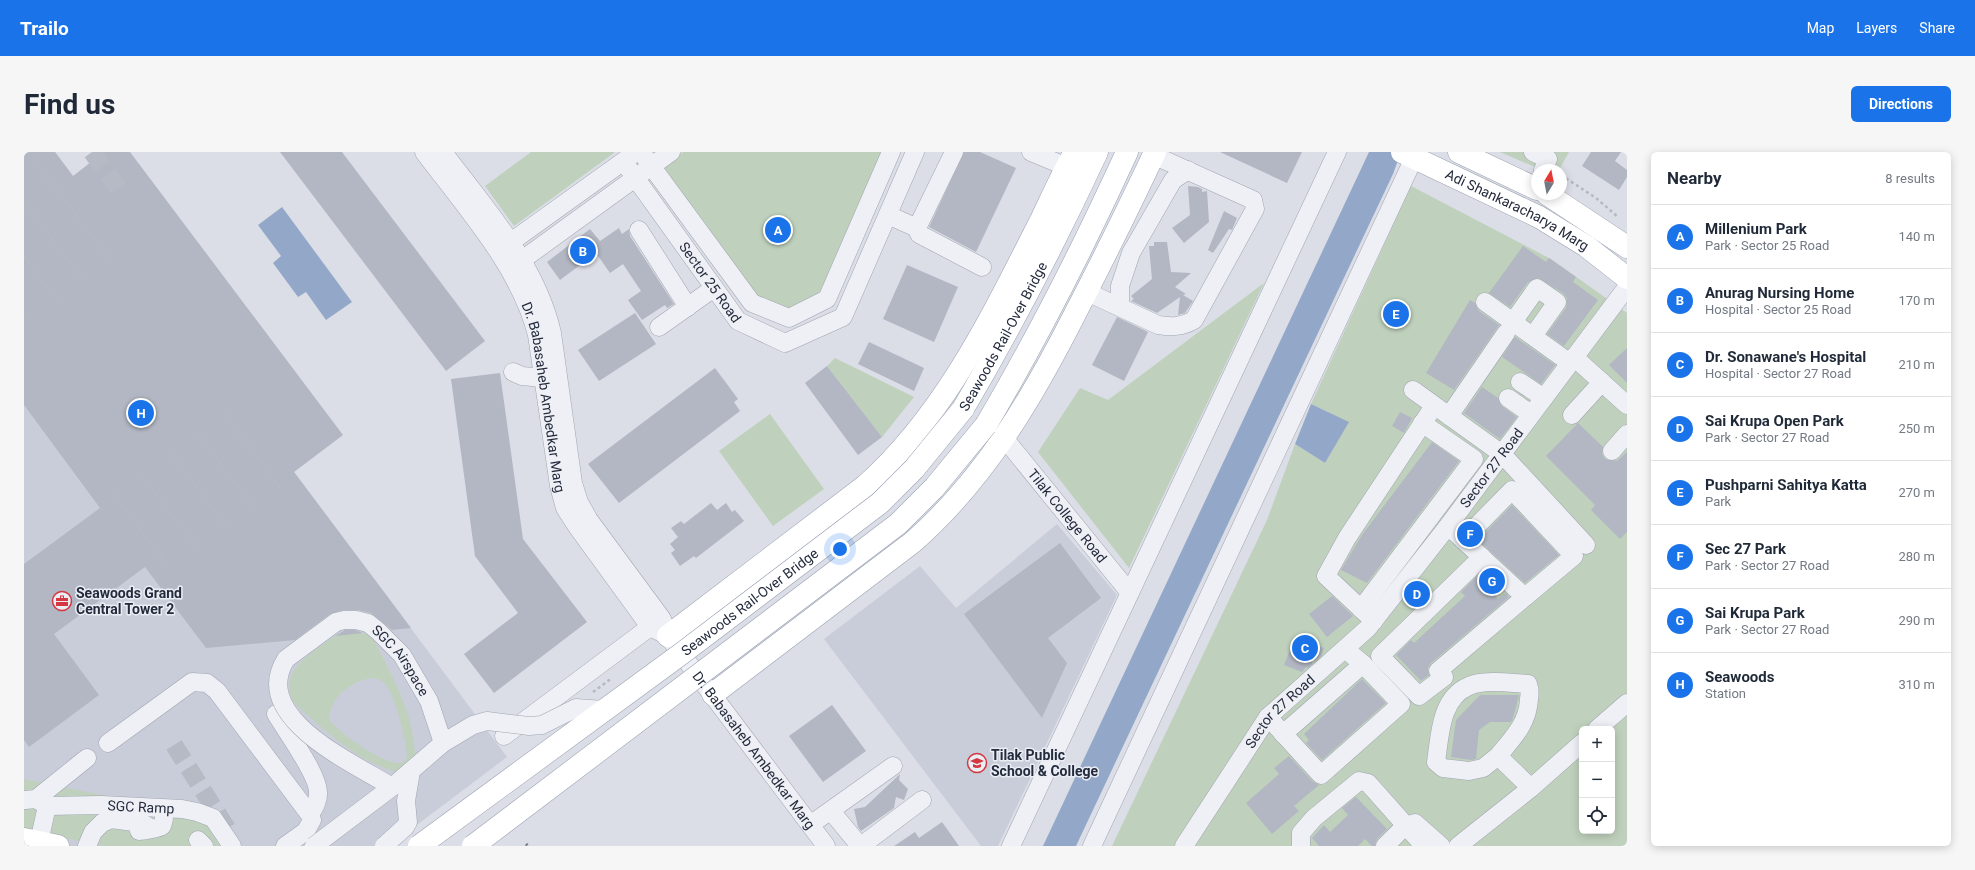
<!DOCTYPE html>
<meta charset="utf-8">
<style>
body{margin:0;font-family:Roboto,sans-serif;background:#f6f6f7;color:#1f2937}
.controls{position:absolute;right:12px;bottom:12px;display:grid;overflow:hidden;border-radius:6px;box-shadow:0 2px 10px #0003}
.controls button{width:36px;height:36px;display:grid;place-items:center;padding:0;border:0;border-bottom:1px solid #e0e1e3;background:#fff;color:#1f2937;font:20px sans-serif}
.compass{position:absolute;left:1507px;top:12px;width:36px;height:36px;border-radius:50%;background:#fff;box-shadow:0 2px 10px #0003;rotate:10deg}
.you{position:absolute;left:816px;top:397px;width:14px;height:14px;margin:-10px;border:3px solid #fff;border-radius:50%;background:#1a73e8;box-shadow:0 0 0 6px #1a73e833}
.badge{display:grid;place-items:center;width:26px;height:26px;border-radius:50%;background:#1a73e8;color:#fff;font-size:13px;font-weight:700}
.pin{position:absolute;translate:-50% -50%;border:2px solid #fff;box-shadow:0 1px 4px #0006}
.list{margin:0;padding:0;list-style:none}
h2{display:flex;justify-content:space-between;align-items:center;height:52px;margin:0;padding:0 16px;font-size:17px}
h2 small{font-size:13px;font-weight:400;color:#747a83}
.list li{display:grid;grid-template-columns:26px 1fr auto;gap:12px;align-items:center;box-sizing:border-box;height:64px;padding:0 16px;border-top:1px solid #e0e1e3}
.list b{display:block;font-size:15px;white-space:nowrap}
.list p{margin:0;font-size:13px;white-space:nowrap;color:#747a83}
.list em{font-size:13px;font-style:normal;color:#747a83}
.icon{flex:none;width:22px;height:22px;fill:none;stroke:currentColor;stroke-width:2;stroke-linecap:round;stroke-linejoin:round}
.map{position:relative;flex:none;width:1603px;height:694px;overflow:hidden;border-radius:6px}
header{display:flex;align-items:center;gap:24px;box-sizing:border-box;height:56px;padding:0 20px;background:#1a73e8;color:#fff}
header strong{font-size:19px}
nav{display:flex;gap:22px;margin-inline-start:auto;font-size:14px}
.intro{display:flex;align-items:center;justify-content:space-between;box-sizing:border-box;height:96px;padding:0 24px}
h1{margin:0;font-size:28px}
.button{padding:10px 18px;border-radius:6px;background:#1a73e8;color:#fff;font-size:14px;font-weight:700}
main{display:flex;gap:24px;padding:0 24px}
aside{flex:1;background:#fff;border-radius:6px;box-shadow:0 2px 10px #0003}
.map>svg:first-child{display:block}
.built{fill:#c9cdd9}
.green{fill:#bfd1bc;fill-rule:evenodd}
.water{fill:#93a8c9}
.building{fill:#b2b7c3}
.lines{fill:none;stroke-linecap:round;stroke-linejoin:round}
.minor-tunnel{stroke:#b6bac4;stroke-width:18;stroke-dasharray:18 9;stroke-linecap:butt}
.minor-casing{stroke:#a0a5b0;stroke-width:19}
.major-casing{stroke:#9aa1b3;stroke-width:23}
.path{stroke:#b5b9c1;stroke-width:2.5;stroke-dasharray:3 3;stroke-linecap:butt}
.minor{stroke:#eef0f5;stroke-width:18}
.major{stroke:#fff;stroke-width:22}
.rail{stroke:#747c91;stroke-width:3;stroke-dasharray:2 4;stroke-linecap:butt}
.minor-bridge-casing{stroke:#a0a5b0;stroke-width:19;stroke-linecap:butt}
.major-bridge-casing{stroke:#9aa1b3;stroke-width:23;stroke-linecap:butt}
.minor-bridge{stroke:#eef0f5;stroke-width:18}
.major-bridge{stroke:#fff;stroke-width:22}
.labels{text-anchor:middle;stroke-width:3;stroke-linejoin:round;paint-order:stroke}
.street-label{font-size:14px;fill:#242b3d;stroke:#eaedf4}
.poi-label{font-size:14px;font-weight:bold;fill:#242b3d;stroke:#eaedf4;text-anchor:start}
</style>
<header>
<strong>Trailo</strong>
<nav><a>Map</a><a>Layers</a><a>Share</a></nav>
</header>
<div class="intro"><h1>Find us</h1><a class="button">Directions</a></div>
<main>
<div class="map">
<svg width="1603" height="694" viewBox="0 0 1603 694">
<rect width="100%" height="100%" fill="#dbdee6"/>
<g class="built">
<polygon points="0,0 31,0 483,605 365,694 34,694 0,687"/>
<polygon points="1033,372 1093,443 974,694 957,694 800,487 896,414 932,456"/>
</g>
<g class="green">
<polygon points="507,0 590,0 590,1 490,74 461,34"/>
<polygon points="659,0 859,0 797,141 766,158 732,144 638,15"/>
<polygon points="1476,0 1545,0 1535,18 1518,18"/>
<path d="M1387,34L1527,107L1603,161V694H1088L1243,368L1271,292L1301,311L1324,270L1287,252ZM1558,577H1588V679H1558Z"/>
<polygon points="1240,131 1105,416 1014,300 1056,236 1084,248"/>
<polygon points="811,206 890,245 858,285 803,214"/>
<polygon points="746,262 800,337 749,374 695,299"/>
<path d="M335,480L342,482L350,489C369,525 391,564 391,606L373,620C332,609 300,578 269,550C257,523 276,510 295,495C302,491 309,484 316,482C322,480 329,481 335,480ZM347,526C352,526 355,527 359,530C371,540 381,586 383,602L382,608L377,611C362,614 314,581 306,568C303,547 328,529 347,526Z"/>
<polygon points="0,627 184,665 207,694 81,694 0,678"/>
</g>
<g class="water">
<polygon points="1345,0 1377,0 1369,22 1052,694 1019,694"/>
<polygon points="258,55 328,150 302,168 282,140 274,145 249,111 257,104 234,73"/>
<polygon points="1287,252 1325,270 1301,311 1271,292"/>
</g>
<g class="building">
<polygon points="0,0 31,0 49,24 80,0 106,0 319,283 270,320 387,476 368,478 347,461 334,458 320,458 306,462 271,488 182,496 121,415 30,482 75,543 5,595 0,588 0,412 76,356 0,253"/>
<polygon points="256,0 318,0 461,189 422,219"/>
<polygon points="940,0 956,0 992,16 952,100 905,75"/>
<polygon points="1196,0 1278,0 1263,31"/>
<polygon points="1567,0 1597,0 1591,9 1603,18 1603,25 1595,38 1558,14"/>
<polygon points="1164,34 1174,35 1178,37 1178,40 1183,39 1185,70 1160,91 1148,76 1166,63"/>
<polygon points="1200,59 1213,66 1208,78 1205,77 1189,101 1184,98"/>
<polygon points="595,76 598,82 605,77 606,84 650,152 643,156 641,153 618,168 604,148 617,139 599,112 586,121 572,101 536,128 523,110 566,77 576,89"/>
<polygon points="1130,90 1143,90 1147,120 1167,121 1151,135 1162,142 1159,143 1169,149 1161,161 1154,163 1156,145 1133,161 1107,149 1110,147 1107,144 1128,127 1125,94 1130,94"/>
<polygon points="1499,94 1522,110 1525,106 1552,125 1549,130 1574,148 1540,194 1523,182 1542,156 1543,146 1539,141 1514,126 1504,130 1486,155 1465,141"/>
<polygon points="883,113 934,135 910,190 859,167"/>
<polygon points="1446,148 1451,151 1455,159 1475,173 1430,238 1402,221"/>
<polygon points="611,161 632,192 575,229 554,198"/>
<polygon points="1093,165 1124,180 1100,229 1068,213"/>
<polygon points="1491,185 1531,213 1517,232 1478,205"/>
<polygon points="845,190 900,216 890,239 834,212"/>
<polygon points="1603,196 1603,231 1585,213"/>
<polygon points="803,214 858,285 834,303 781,231"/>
<polygon points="691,216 714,247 710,250 716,259 595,351 564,312"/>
<polygon points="476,221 499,387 563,470 470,541 440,502 494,461 451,404 427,227"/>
<polygon points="1458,235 1474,246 1478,254 1493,265 1476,287 1440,261"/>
<polygon points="1376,260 1388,266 1380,281 1368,274"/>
<polygon points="1554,271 1579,295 1578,302 1581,307 1593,309 1603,300 1603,380 1596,387 1567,358 1571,353 1522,304"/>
<polygon points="1408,290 1435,309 1343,431 1317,418 1338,383"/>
<polygon points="687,351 693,358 702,351 708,360 711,358 720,369 672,406 670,404 656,414 647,401 651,398 646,392 654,385 647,376 657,369 660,372"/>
<polygon points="1488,353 1535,403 1501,431 1454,388"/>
<polygon points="1036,391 1077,446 1024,486 1043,511 1018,566 940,462"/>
<polygon points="1453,424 1474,447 1482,441 1485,445 1407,511 1404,516 1405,523 1397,529 1372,503 1387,488 1390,491 1441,444 1437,440"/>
<polygon points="1308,444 1329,464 1303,485 1285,462"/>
<polygon points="321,478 331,478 339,481 311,484"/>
<polygon points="1271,485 1300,496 1297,504 1291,509 1289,508 1288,512 1284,516 1282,515 1278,520 1260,513"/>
<polygon points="1338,527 1362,551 1298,608 1282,591 1285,588 1280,582"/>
<polygon points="1456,543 1495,543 1489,566 1487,570 1466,570 1455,578 1452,607 1447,608 1427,605 1432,568"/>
<polygon points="808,553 842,599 799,630 765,584"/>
<polygon points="1265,604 1289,630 1295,633 1270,654 1275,659 1248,682 1222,651 1255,622 1250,616"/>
<polygon points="876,622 875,628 884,637 880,648 872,645 870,656 837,679 834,675 830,657 841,655"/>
<polygon points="1332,645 1363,677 1353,687 1351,694 1348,694 1341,687 1334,694 1295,694 1288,686 1300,673 1306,680 1324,663 1318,656"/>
<polygon points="918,670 935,694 870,694 891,680 895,686"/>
</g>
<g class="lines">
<g class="minor-tunnel">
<polyline points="68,0 97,40"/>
<polyline points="150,593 204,678"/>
</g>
<defs>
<g id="minor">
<path id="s1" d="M400,0C441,55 496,115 513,183L535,334L541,356L554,376L626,475L644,484"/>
<path id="s2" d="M419,0C461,56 512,111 528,181L549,331L555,350L565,368L638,467L644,484L802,694"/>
<polyline points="617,0 728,151 765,166 803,147 867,0"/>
<polyline points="1007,0 1043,15"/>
<polyline points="1509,0 1524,7 1519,18"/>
<polyline points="608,3 487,90 481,108 498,108 647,0"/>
<path id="s3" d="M600,10L714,169L761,191L819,165L891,0"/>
<polyline points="864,63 893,76 895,82 958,115"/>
<polyline points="893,76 930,0"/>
<polyline points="615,78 664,155"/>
<path d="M1063,140L1134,173C1148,175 1158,175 1170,168L1231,57L1229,48L1129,3"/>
<polyline points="1461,150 1546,211"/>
<polyline points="1096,155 1096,134 1107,101 1149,28 1164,18"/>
<polyline points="1489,170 1513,136 1533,150 1509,184"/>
<polyline points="635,175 690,136"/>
<polyline points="1550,205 1603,253"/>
<polyline points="489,220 498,224 519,226"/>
<polyline points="1496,230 1520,246"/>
<polyline points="1389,238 1478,302 1562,393"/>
<polyline points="1484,246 1507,262"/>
<polyline points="1548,263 1578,230"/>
<polyline points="1425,264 1482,181"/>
<path id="s4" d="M981,287L1106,441"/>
<polyline points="1588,299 1603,282"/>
<polyline points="1424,374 1501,445 1550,404 1488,338 1439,388"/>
<polyline points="1458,405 1356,504 1395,544 1420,525 1414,519 1501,445"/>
<polyline points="1337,457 1450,307 1398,271"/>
<polyline points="1350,469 1302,424 1323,386 1410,254"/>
<path d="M252,562C262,579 294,622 294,640C295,648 290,656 286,663"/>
<polyline points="1244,565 1297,623 1377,552 1339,512 1321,497"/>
<polyline points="1573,577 1603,551"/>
<polyline points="1259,582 1339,512"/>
<polyline points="480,584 626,475"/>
<polyline points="84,591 168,530 183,531 193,539 286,663 288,668 282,679 261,694"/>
<path d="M1474,604C1489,586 1504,571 1505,547C1506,541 1506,537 1504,532C1487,531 1460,527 1445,534C1416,546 1416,584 1412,610L1419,616L1445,619L1459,616L1474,604L1507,636"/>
<path id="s5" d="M12,647L23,654L77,653L158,657L173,660L189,666L208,694"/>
<polyline points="1,648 12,647 63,606"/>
<polyline points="807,659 836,694"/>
<polyline points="786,673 869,614"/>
<path d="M115,679C120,679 135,676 138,674L140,667"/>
<polyline points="174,688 180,694"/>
<polyline points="15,690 23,654"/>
<polyline points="63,694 69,680 78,671 87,667 118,671 126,676"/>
<polyline points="837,694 898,648"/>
<polyline points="987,694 1313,0"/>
<polyline points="1068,694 1390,6"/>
<path id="s6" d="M1160,694L1244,565L1344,476L1424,374L1603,135"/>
<polyline points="1277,694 1277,681 1290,666 1335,629 1344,631 1400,694"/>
<polyline points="1361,694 1381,674 1391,671 1417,694"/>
<polyline points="1434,694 1507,636 1558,591"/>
</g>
<g id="major">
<path id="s7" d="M1378,0L1515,65L1562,94L1603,126"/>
<polyline points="1435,0 1513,37"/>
<polyline points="1523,42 1603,95"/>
<path id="s8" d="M939,257C988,174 1032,88 1073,0"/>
<path d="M962,273C1014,185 1060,94 1103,0"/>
<path d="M644,484L841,334C922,262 969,162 1017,68C1028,45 1038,22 1051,0"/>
<path d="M689,542L889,390C962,326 1010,243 1053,158C1080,106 1106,53 1131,0"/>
<polyline points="0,687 34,694"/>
</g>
</defs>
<use href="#minor" class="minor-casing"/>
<use href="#major" class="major-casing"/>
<g class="path">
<polyline points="4,0 87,109"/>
<polyline points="1537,23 1572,46 1594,65"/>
<polyline points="2,52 60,130"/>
<polyline points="0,104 34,149"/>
<polyline points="0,162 6,170"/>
<polyline points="200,261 258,338"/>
<polyline points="173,281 231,358"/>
<polyline points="146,300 205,378"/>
<polyline points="117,322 175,399"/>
<polyline points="90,342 148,420"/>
<polyline points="569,540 588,526"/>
</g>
<use href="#minor" class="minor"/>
<use href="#major" class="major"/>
<polyline class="rail" points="502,692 504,694"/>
<defs>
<g id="minor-bridge">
<path id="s9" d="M368,635C330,611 225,566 262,507L312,470L320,468H332L344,471L354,479L378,503L405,549L419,591"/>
<polyline points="290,694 368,635 419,591 449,573 463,569 505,574 518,573 552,556 580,558"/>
<polyline points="360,694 381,675 384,670 382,649 387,619"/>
</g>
<g id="major-bridge">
<path id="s10" d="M395,694L657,502L856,351L890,317L939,257"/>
<polyline points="449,694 874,372 910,336 962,273"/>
</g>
</defs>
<use href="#minor-bridge" class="minor-bridge-casing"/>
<use href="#major-bridge" class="major-bridge-casing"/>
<use href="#minor-bridge" class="minor-bridge"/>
<use href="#major-bridge" class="major-bridge"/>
</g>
<defs>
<symbol id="office-ring" viewBox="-11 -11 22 22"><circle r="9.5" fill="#eaedf4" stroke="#d43740" stroke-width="1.5"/><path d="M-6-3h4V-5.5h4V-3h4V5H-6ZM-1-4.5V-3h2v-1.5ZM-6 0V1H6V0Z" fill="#d43740"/></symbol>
<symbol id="university-ring" viewBox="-11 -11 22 22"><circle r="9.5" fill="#eaedf4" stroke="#d43740" stroke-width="1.5"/><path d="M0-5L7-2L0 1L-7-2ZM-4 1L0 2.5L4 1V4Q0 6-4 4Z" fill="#d43740"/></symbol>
</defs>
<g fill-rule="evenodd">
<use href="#office-ring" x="27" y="438" width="22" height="22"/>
<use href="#university-ring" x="942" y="600" width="22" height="22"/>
</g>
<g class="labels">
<g class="street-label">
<text dy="5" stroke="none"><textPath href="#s7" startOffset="129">Adi Shankaracharya Marg</textPath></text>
<text dy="5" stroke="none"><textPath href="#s3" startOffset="148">Sector 25 Road</textPath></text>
<text dy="5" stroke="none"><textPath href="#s8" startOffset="83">Seawoods Rail-Over Bridge</textPath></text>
<text dy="5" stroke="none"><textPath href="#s1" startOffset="279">Dr. Babasaheb Ambedkar Marg</textPath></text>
<text dy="5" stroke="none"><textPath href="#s6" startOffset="490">Sector 27 Road</textPath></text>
<text dy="5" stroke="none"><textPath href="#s4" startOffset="99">Tilak College Road</textPath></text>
<text dy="5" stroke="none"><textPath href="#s10" startOffset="411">Seawoods Rail-Over Bridge</textPath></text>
<text dy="5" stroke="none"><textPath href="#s9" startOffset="331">SGC Airspace</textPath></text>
<text dy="5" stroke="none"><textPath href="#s6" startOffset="166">Sector 27 Road</textPath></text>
<text dy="5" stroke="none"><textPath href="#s2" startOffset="689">Dr. Babasaheb Ambedkar Marg</textPath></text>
<text dy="5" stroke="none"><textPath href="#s5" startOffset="107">SGC Ramp</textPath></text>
</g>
<g class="poi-label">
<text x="52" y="446">Seawoods Grand<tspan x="52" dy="16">Central Tower 2</tspan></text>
<text x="967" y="608">Tilak Public<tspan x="967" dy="16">School &amp; College</tspan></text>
</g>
</g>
</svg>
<div class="controls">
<button>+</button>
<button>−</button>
<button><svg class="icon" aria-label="locate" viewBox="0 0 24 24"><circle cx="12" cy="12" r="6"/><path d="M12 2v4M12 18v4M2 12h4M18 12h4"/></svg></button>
</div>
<svg class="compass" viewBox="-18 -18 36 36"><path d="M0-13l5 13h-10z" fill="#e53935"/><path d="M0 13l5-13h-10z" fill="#747a83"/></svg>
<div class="you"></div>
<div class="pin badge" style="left:754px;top:78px">A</div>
<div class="pin badge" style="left:559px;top:99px">B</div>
<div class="pin badge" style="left:1281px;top:496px">C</div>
<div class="pin badge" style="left:1393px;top:442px">D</div>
<div class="pin badge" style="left:1372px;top:162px">E</div>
<div class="pin badge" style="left:1446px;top:382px">F</div>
<div class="pin badge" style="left:1468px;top:429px">G</div>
<div class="pin badge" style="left:117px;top:261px">H</div>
</div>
<aside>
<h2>Nearby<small>8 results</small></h2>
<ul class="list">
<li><span class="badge">A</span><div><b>Millenium Park</b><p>Park · Sector 25 Road</p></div><em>140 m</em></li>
<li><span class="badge">B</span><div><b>Anurag Nursing Home</b><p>Hospital · Sector 25 Road</p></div><em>170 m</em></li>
<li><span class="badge">C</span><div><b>Dr. Sonawane's Hospital</b><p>Hospital · Sector 27 Road</p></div><em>210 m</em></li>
<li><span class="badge">D</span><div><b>Sai Krupa Open Park</b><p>Park · Sector 27 Road</p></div><em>250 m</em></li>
<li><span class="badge">E</span><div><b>Pushparni Sahitya Katta</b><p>Park</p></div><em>270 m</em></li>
<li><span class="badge">F</span><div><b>Sec 27 Park</b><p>Park · Sector 27 Road</p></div><em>280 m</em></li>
<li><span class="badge">G</span><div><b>Sai Krupa Park</b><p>Park · Sector 27 Road</p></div><em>290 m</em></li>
<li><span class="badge">H</span><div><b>Seawoods</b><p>Station</p></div><em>310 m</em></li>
</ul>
</aside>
</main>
